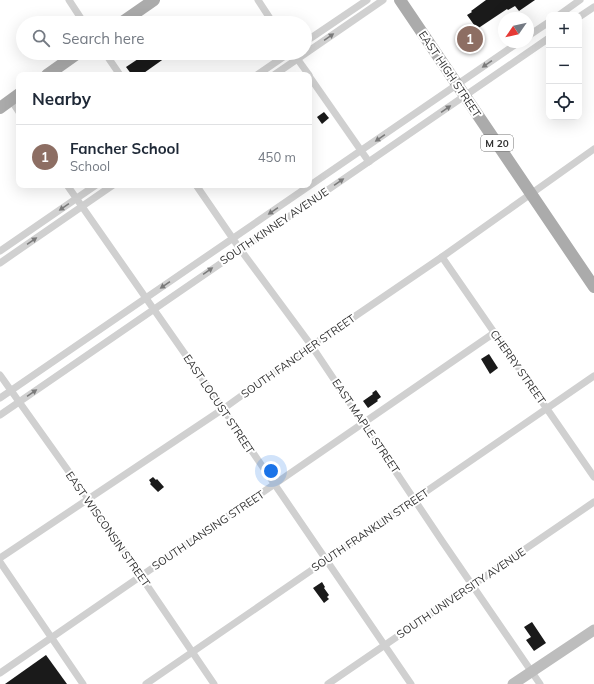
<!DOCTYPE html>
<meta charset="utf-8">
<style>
body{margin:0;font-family:Mulish,sans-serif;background:#f2f2f3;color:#1f2937}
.controls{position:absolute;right:12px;top:12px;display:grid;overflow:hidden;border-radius:8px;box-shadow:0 4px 16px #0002}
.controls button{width:36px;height:36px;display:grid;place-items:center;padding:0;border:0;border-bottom:1px solid #e0e1e3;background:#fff;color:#1f2937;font:20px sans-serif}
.compass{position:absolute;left:498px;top:12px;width:36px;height:36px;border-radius:50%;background:#fff;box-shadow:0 4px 16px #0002;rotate:236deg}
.you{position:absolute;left:271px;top:471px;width:14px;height:14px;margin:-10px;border:3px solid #fff;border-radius:50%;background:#1a73e8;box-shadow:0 0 0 6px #1a73e833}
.badge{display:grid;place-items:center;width:26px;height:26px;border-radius:50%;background:#1a73e8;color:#fff;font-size:13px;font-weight:700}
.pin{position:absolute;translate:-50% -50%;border:2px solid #fff;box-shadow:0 1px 4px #0006}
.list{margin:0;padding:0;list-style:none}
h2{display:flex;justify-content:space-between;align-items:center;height:52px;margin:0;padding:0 16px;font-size:17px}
h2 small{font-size:13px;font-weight:400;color:#747a83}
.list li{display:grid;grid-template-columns:26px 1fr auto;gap:12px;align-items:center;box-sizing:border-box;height:64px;padding:0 16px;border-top:1px solid #e0e1e3}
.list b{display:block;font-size:15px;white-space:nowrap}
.list p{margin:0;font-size:13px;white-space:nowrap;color:#747a83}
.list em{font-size:13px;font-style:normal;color:#747a83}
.icon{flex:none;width:22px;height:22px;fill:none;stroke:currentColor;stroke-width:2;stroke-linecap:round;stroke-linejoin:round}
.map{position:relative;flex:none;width:594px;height:684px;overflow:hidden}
.search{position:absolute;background:#fff;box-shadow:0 4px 16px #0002;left:16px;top:16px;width:296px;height:44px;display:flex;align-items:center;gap:10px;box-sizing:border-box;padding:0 14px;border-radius:22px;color:#747a83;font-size:15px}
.panel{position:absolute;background:#fff;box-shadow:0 4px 16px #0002;left:16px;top:72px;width:296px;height:116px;border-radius:8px}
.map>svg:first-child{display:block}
.building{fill:#1a1a1a}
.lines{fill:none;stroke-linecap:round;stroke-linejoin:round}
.street{stroke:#d0d0d0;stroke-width:7}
.secondary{stroke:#bdbdbd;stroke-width:11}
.primary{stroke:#ababab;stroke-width:12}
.oneway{fill:#7a7a7a}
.labels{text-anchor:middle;stroke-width:4;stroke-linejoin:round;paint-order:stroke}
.shield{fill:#fff;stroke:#707070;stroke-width:1}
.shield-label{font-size:10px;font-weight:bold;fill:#333}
.street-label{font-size:11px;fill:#333;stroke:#fff}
</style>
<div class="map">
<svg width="594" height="684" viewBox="0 0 594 684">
<rect width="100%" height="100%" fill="#fff"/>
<g class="building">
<polygon points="486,0 535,0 519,11 515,6 508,10 507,9 477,29 467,15 472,12 471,11"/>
<polygon points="147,53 172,53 141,75 132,75 126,67"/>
<polygon points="324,112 329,118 322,124 317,117"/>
<polygon points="489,354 498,368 490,374 481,359"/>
<polygon points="376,390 381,397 377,400 378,401 368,408 363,401 373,394 372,393"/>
<polygon points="153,477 156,480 157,479 164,487 158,492 150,484 151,483 149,480"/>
<polygon points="322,582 325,587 324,588 329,595 327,597 329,599 324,603 313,588"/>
<polygon points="532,622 546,643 534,651 526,640 531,637 524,627"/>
<polygon points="46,655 67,684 5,684"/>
</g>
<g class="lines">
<g class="street">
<polyline points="69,0 84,23"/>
<polyline points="258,0 273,23"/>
<polyline points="559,15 580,0"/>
<polyline points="579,17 594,7"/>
<polyline points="528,36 549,22"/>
<polyline points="305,42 367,0"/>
<polyline points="105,53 120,75"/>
<polyline points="293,53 309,75"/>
<polyline points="257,75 289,53"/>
<polyline points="274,75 383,0"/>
<polyline points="309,76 369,162"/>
<polyline points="11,100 19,112"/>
<polyline points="67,185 215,397 411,684"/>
<polyline points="196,185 240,249 311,345 442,541 540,684"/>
<polyline points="0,251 96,185"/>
<polyline points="442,257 594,477"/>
<polyline points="0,263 113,185"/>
<polyline points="0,375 89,500 214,684"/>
<polyline points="0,398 519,42"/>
<polyline points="0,415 549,38"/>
<polyline points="0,558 223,409 301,353 442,257 594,149"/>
<polyline points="0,562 83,684"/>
<polyline points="0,673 494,333"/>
<polyline points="146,684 594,376"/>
<polyline points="328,684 594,502"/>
</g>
<polyline class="secondary" points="513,684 594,630"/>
<g class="primary">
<polyline points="400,0 594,287"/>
<polyline points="121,23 154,0"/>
<polyline points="47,75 78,53"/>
<polyline points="0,108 19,94"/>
</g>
</g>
<defs><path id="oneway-solid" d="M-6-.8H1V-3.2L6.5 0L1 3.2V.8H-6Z"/></defs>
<g class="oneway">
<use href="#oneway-solid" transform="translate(329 37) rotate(-35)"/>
<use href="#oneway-solid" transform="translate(487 64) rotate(146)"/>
<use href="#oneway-solid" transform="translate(446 109) rotate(-35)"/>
<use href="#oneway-solid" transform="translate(380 138) rotate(145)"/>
<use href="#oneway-solid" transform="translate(339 182) rotate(-34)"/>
<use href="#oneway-solid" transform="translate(64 207) rotate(145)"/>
<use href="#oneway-solid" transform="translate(273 211) rotate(146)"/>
<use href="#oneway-solid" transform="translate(32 241) rotate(-34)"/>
<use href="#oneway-solid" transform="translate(208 271) rotate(-35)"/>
<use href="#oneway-solid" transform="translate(165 285) rotate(146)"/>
<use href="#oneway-solid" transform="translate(32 393) rotate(-34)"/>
</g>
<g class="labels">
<rect class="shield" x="481" y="135" width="32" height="16" rx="3"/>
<g class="shield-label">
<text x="497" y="147">M 20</text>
</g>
<g class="street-label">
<text transform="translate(450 74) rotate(56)" y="4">EAST HIGH STREET</text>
<text transform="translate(274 226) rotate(-34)" y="4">SOUTH KINNEY AVENUE</text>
<text transform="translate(298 356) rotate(-35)" y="4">SOUTH FANCHER STREET</text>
<text transform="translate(518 367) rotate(55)" y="4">CHERRY STREET</text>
<text transform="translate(219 404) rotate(56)" y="4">EAST LOCUST STREET</text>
<text transform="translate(366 426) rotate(56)" y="4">EAST MAPLE STREET</text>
<text transform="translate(108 529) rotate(55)" y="4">EAST WISCONSIN STREET</text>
<text transform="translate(208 530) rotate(-34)" y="4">SOUTH LANSING STREET</text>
<text transform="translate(370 530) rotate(-34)" y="4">SOUTH FRANKLIN STREET</text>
<text transform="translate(461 593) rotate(-34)" y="4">SOUTH UNIVERSITY AVENUE</text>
</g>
</g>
</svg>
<div class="controls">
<button>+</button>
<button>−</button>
<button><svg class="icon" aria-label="locate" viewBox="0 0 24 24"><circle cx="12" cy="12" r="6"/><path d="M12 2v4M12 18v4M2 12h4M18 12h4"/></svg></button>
</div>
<svg class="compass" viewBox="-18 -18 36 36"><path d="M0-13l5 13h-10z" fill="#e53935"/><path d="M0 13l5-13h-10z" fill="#747a83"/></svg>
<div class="you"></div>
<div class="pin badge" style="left:470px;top:39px;background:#8d6e63">1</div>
<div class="search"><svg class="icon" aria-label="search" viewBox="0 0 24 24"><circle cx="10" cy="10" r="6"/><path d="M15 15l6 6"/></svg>Search here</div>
<section class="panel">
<h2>Nearby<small></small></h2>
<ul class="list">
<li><span class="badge" style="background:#8d6e63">1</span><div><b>Fancher School</b><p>School</p></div><em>450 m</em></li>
</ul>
</section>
</div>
